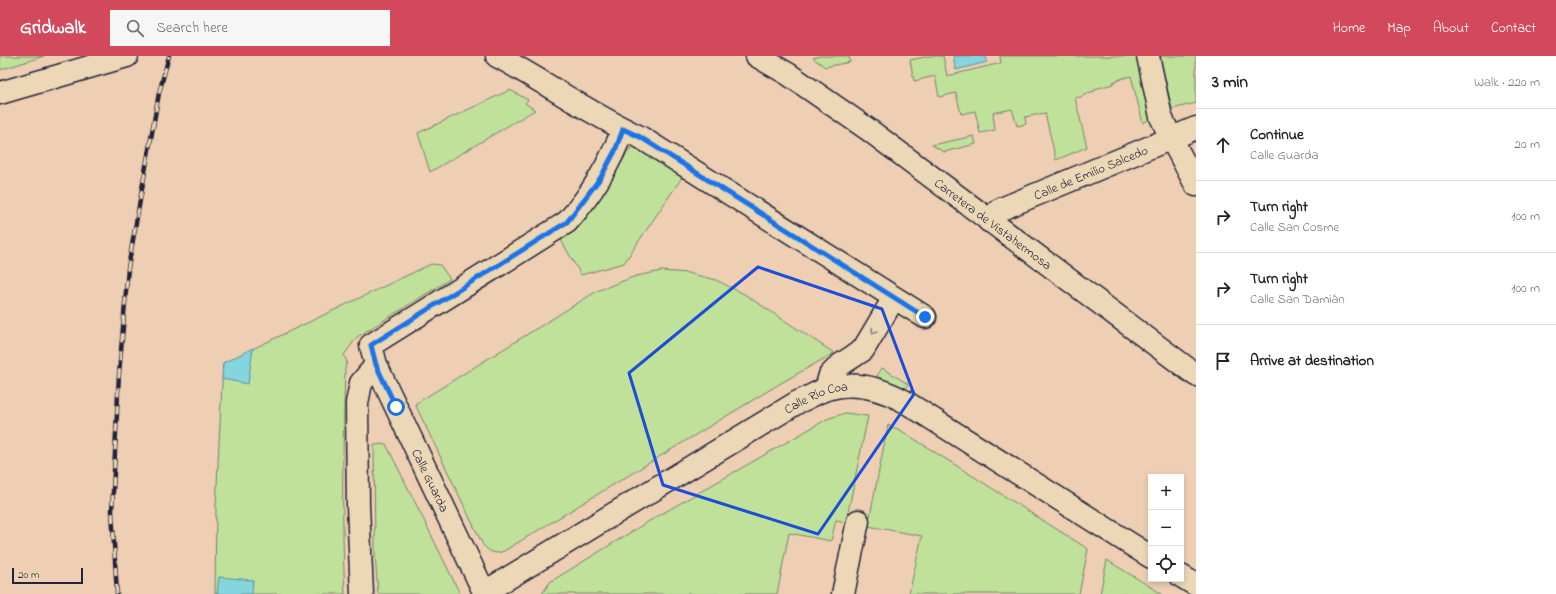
<!DOCTYPE html>
<meta charset="utf-8">
<style>
body{margin:0;font-family:"Indie Flower",sans-serif;background:#f6f6f6;color:#202124}
.controls{position:absolute;right:12px;bottom:12px;display:grid;overflow:hidden;border-radius:0px;box-shadow:0 2px 6px #0003}
.controls button{width:36px;height:36px;display:grid;place-items:center;padding:0;border:0;border-bottom:1px solid #e0e0e0;background:#fff;color:#202124;font:20px sans-serif}
.scale{position:absolute;left:12px;bottom:10px;width:71px;box-sizing:border-box;padding-left:4px;border:2px solid #22223b;border-top:0;font-size:11px;line-height:14px;white-space:nowrap;color:#22223b;-webkit-text-stroke:3px #ecd8b6;paint-order:stroke}
.stop{position:absolute;width:12px;height:12px;margin:-9px;border:3px solid #1a73e8;border-radius:50%;background:#fff}
.stop.end{background:#1a73e8;border-color:#fff;box-shadow:0 1px 4px #0008}
.list{margin:0;padding:0;list-style:none}
h2{display:flex;justify-content:space-between;align-items:center;height:52px;margin:0;padding:0 16px;font-size:17px}
h2 small{font-size:13px;font-weight:400;color:#757577}
.list li{display:grid;grid-template-columns:26px 1fr auto;gap:12px;align-items:center;box-sizing:border-box;height:72px;padding:0 16px;border-top:1px solid #e0e0e0}
.list b{display:block;font-size:15px;white-space:nowrap}
.list p{margin:0;font-size:13px;white-space:nowrap;color:#757577}
.list em{font-size:13px;font-style:normal;color:#757577}
.icon{flex:none;width:22px;height:22px;fill:none;stroke:currentColor;stroke-width:2;stroke-linecap:round;stroke-linejoin:round}
.map{position:relative;flex:none;width:1196px;height:538px;overflow:hidden}
header{display:flex;align-items:center;gap:24px;box-sizing:border-box;height:56px;padding:0 20px;background:#d1495b;color:#fff}
header strong{font-size:19px}
nav{display:flex;gap:22px;margin-inline-start:auto;font-size:14px}
.search{width:280px;height:36px;background:#f6f6f6;display:flex;align-items:center;gap:10px;box-sizing:border-box;padding:0 14px;border-radius:0px;color:#757577;font-size:15px}
main{display:flex}
aside{flex:1;background:#fff}
.map>svg:first-child{display:block}
.green{fill:#c0e19a;stroke:#71826a}
.water{fill:#84d5dd;stroke:#5d8d9c}
.lines{fill:none;stroke-linecap:round;stroke-linejoin:round}
.minor-casing{stroke:#22223b;stroke-width:25}
.major-casing{stroke:#22223b;stroke-width:25}
.minor{stroke:#ecd8b6;stroke-width:22}
.major{stroke:#ecd8b6;stroke-width:22}
.rail-casing{stroke:#22223b;stroke-width:4.5}
.rail{stroke:#ecd8b6;stroke-width:3;stroke-dasharray:9;stroke-linecap:butt}
.oneway{stroke:#877d78}
.route{stroke:#1a73e8;stroke-width:5}
.marked{fill:none;stroke:#1d4ed8;stroke-width:3;stroke-linejoin:round}
.labels{text-anchor:middle;stroke-width:3.5;stroke-linejoin:round;paint-order:stroke}
.street-label{font-size:13px;fill:#22223b;stroke:#ecd8b6}
</style>
<header>
<strong>Gridwalk</strong>
<div class="search"><svg class="icon" aria-label="search" viewBox="0 0 24 24"><circle cx="10" cy="10" r="6"/><path d="M15 15l6 6"/></svg>Search here</div>
<nav><a>Home</a><a>Map</a><a>About</a><a>Contact</a></nav>
</header>
<main>
<div class="map">
<svg width="1196" height="538" viewBox="0 0 1196 538">
<rect width="100%" height="100%" fill="#eecfb4"/>
<filter id="ink" filterUnits="userSpaceOnUse"><feTurbulence type="fractalNoise" baseFrequency=".025" numOctaves="2"/><feDisplacementMap in="SourceGraphic" scale="8" xChannelSelector="R" yChannelSelector="G"/><feConvolveMatrix kernelMatrix="1 2 1 2 8 2 1 2 1" color-interpolation-filters="sRGB"/></filter>
<g filter="url(#ink)">
<g class="green">
<polygon points="0,0 44,0 0,14"/>
<polygon points="820,0 849,0 850,6 825,11 813,2"/>
<polygon points="930,0 943,0 947,20 1001,7 1000,0 1137,0 1150,63 1143,67 1131,20 1120,23 1119,24 1113,26 1113,28 1095,33 1095,35 1084,38 1084,40 1075,42 1087,91 1056,104 1045,57 1025,61 1026,68 1017,70 1012,53 993,57 995,74 980,77 975,55 961,58 956,37 939,41 935,20 914,25 910,4"/>
<polygon points="1160,0 1196,0 1196,47 1172,53"/>
<polygon points="510,34 528,44 525,47 535,54 430,116 418,77"/>
<polygon points="974,80 976,88 944,96 932,89"/>
<polygon points="635,85 685,117 624,207 581,219 561,184 577,173 584,165"/>
<path d="M431,208L440,209L450,223L357,281L344,299L347,306L345,312C343,388 341,462 345,538H215L216,449L223,307Z"/>
<path d="M662,215L688,217L716,224L744,238L834,297L781,327L504,495C495,499 489,496 483,489L415,348L597,235L636,220Z"/>
<polygon points="882,312 908,328 904,334 875,324"/>
<polygon points="845,357 868,360 846,466 836,464 831,485 789,477 777,538 542,538 550,526 644,468 827,363"/>
<polygon points="888,369 900,374 1088,493 1079,538 909,538 922,480 868,470"/>
<path d="M386,388C411,438 436,488 460,538H378L375,498L374,389Z"/>
<polygon points="1107,504 1162,538 1100,538"/>
</g>
<g class="water">
<polygon points="953,0 986,0 987,6 956,14"/>
<polygon points="253,292 248,328 222,323 223,307"/>
<polygon points="219,521 253,524 252,538 217,538"/>
</g>
<g class="lines">
<defs>
<g id="minor">
<path d="M497,0C545,26 590,58 640,81L925,261"/>
<path id="s1" d="M757,0L788,18L869,74L1196,319"/>
<polyline points="1148,0 1161,61 1171,82 1196,129"/>
<path id="s2" d="M989,165L999,154L1196,72"/>
<polyline points="826,333 830,319 840,309 863,294 894,242"/>
<polyline points="1181,520 1196,529"/>
<path id="s3" d="M485,536L798,346C808,342 817,336 827,333C853,325 880,332 904,345L1151,501"/>
<polyline points="362,538 358,450 357,347 361,327 376,309"/>
<path d="M485,538L376,309L371,289L567,166C592,138 610,108 623,73"/>
<polyline points="843,538 858,465"/>
</g>
<polyline id="major" points="0,37 127,0"/>
</defs>
<use href="#minor" class="minor-casing"/>
<use href="#major" class="major-casing"/>
<use href="#minor" class="minor"/>
<use href="#major" class="major"/>
<defs>
<polyline id="rail" points="117,538 112,455 119,318 128,212 159,37 169,0"/>
</defs>
<use href="#rail" class="rail-casing"/>
<use href="#rail" class="rail"/>
</g>
<defs><path id="oneway-chevron" d="M-2-3.5L2.5 0L-2 3.5" fill="none" stroke-width="1.6" stroke-linecap="round" stroke-linejoin="round"/></defs>
<use class="oneway" href="#oneway-chevron" transform="translate(874 275) rotate(121)"/>
</g>
<g class="lines" filter="url(#ink)">
<polyline class="route" points="396,351 376,309 371,289 567,166 601,121 615,95 623,73 640,81 925,261"/>
</g>
<path class="marked" d="M758,211L882,253L914,338L818,478L663,429L629,317Z"/>
<g class="labels">
<g class="street-label">
<text dy="5" stroke="none"><textPath href="#s2" startOffset="114">Calle de Emilio Salcedo</textPath></text>
<text dy="5" stroke="none"><textPath href="#s1" startOffset="290">Carretera de Vistahermosa</textPath></text>
<text dy="5" stroke="none"><textPath href="#s3" startOffset="385">Calle Río Coa</textPath></text>
<text transform="translate(431 424) rotate(64)" y="5">Calle Guarda</text>
</g>
</g>
</svg>
<div class="controls">
<button>+</button>
<button>−</button>
<button><svg class="icon" aria-label="locate" viewBox="0 0 24 24"><circle cx="12" cy="12" r="6"/><path d="M12 2v4M12 18v4M2 12h4M18 12h4"/></svg></button>
</div>
<div class="scale">20 m</div>
<div class="stop" style="left:396px;top:351px"></div>
<div class="stop end" style="left:925px;top:261px"></div>
</div>
<aside>
<h2>3 min<small>Walk · 220 m</small></h2>
<ul class="list">
<li><svg class="icon" aria-label="ahead" viewBox="0 0 24 24"><path d="M12 20V5M6 11l6-6 6 6"/></svg><div><b>Continue</b><p>Calle Guarda</p></div><em>20 m</em></li>
<li><svg class="icon" aria-label="right" viewBox="0 0 24 24"><path d="M7 20v-9h11M14 6l5 5-5 5"/></svg><div><b>Turn right</b><p>Calle San Cosme</p></div><em>100 m</em></li>
<li><svg class="icon" aria-label="right" viewBox="0 0 24 24"><path d="M7 20v-9h11M14 6l5 5-5 5"/></svg><div><b>Turn right</b><p>Calle San Damián</p></div><em>100 m</em></li>
<li><svg class="icon" aria-label="arrive" viewBox="0 0 24 24"><path d="M6 21V4h12l-3 4 3 4H6"/></svg><div><b>Arrive at destination</b></div></li>
</ul>
</aside>
</main>
